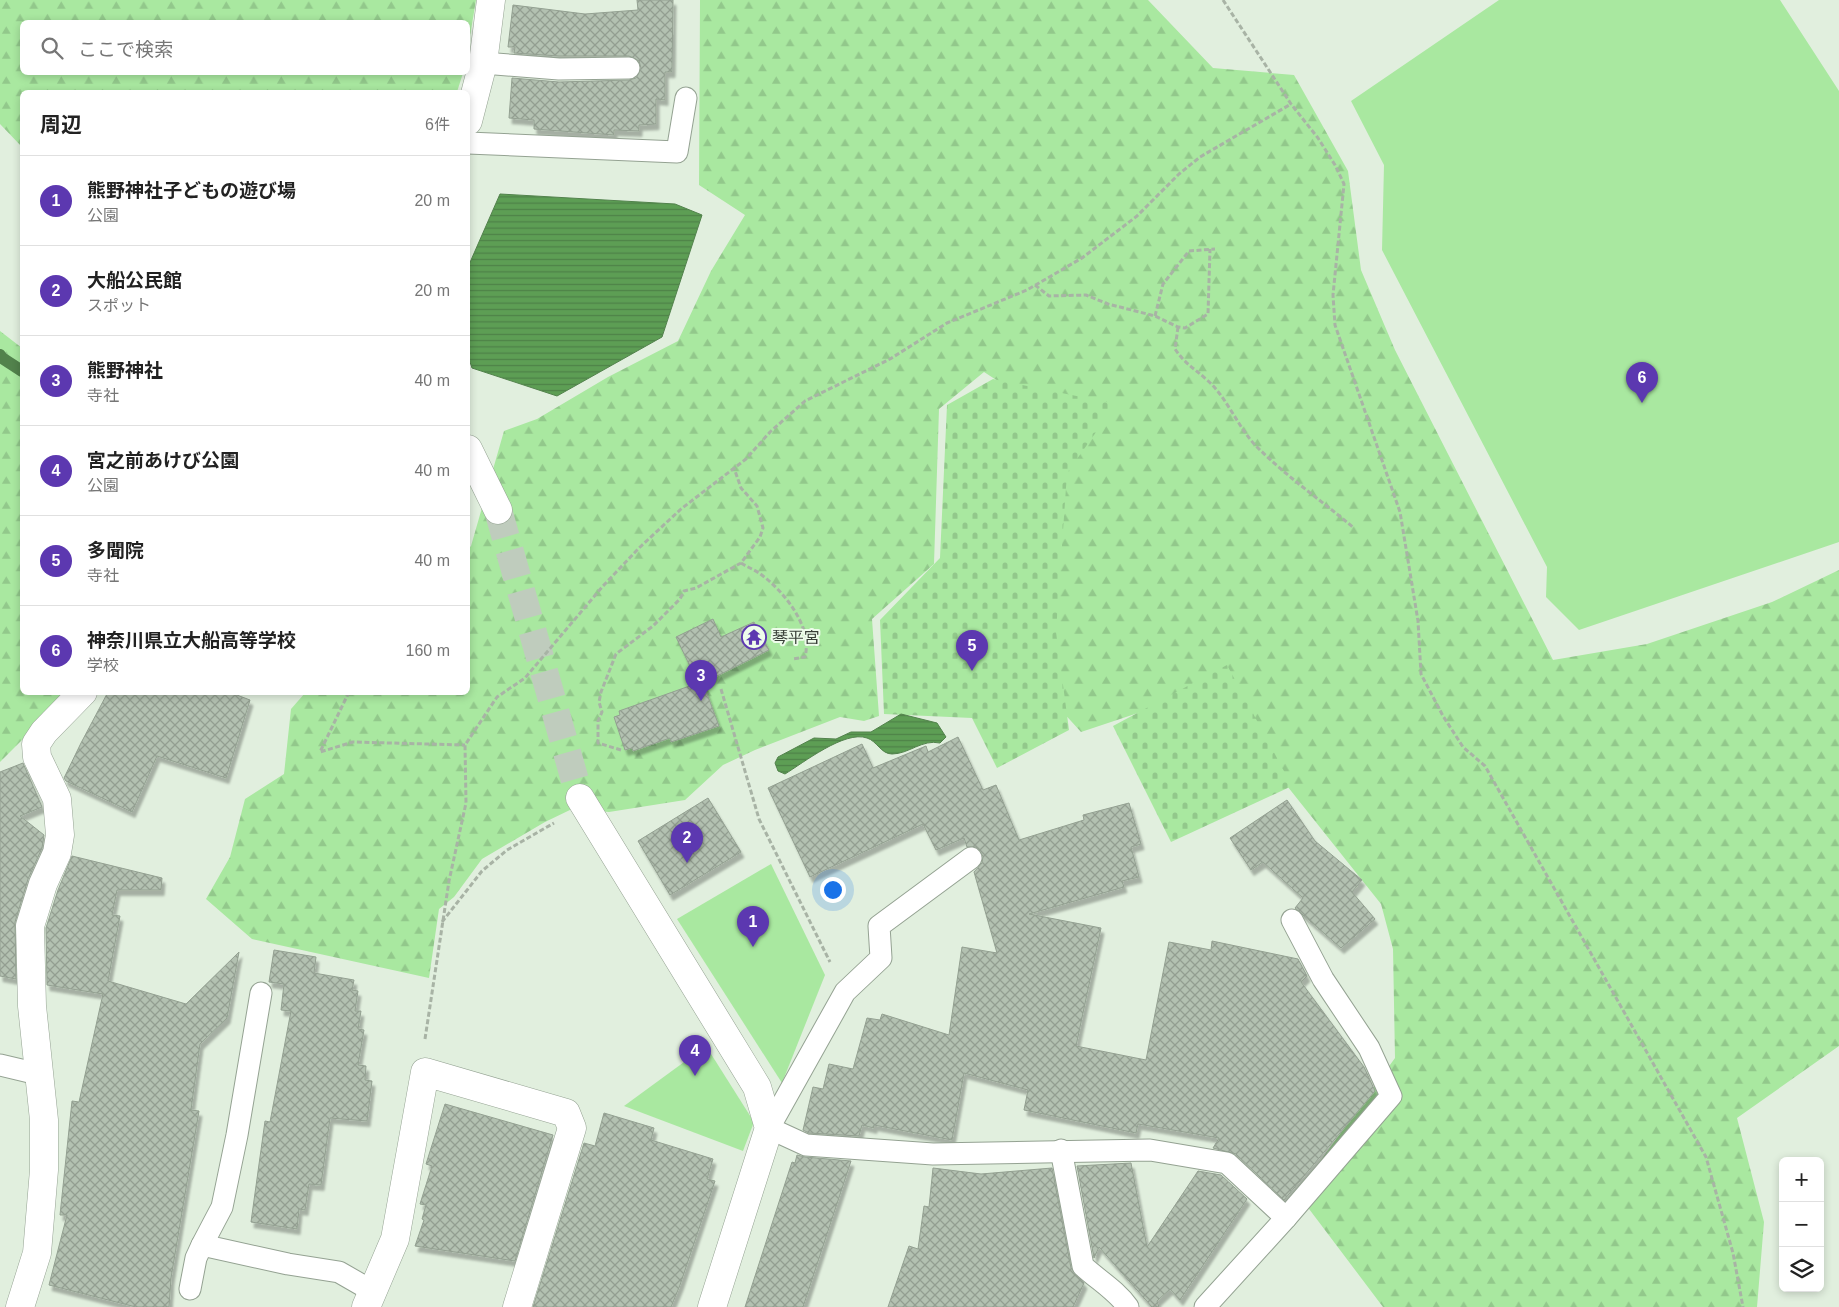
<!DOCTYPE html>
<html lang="ja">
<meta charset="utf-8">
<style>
body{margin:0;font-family:Arial,"Noto Sans JP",sans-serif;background:#f2f2f2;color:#222}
.controls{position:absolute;right:15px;bottom:15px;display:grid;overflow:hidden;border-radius:8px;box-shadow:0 2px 8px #0003}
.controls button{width:45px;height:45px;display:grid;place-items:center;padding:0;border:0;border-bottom:1px solid #e0e0e0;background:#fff;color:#222;font:25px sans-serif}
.you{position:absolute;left:832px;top:889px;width:18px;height:18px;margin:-12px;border:4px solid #fff;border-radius:50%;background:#1a73e8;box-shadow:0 0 0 8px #1a73e833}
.badge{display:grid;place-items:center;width:32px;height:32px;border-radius:50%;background:#5c38b0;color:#fff;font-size:16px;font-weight:700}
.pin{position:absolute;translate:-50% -41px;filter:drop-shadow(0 1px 2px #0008)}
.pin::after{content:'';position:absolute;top:26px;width:18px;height:15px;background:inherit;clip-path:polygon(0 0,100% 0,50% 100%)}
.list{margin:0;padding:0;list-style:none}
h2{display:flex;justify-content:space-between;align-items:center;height:65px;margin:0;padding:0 20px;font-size:21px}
h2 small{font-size:16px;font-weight:400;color:#767676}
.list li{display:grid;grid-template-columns:32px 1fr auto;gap:15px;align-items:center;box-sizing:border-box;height:90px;padding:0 20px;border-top:1px solid #e0e0e0}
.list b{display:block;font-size:19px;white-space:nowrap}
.list p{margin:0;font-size:16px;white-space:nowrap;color:#767676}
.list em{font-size:16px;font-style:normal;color:#767676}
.icon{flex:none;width:28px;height:28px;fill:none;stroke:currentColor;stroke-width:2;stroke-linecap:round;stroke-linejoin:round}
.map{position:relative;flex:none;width:1839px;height:1307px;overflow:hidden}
.search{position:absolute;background:#fff;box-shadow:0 2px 8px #0003;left:20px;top:20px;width:450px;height:55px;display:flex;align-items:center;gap:12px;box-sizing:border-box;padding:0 18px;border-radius:8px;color:#767676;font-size:19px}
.panel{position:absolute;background:#fff;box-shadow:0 2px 8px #0003;left:20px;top:90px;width:450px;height:605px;border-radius:8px}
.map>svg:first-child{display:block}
.forest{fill:url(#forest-firs)}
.cemetery{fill:url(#cemetery-stones)}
.park{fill:#a9e8a0}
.water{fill:url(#water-rules);stroke:#52824c}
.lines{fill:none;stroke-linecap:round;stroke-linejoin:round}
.stream{stroke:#52824c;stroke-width:12}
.building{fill:url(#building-cross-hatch);stroke:#93a091;filter:url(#shadow)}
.minor-tunnel{stroke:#bfccbd;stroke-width:28;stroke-dasharray:28 14;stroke-linecap:butt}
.service-casing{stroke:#94a292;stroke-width:23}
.minor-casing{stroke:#94a292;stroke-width:29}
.path{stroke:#a8b3a5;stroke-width:3;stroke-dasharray:5 2.5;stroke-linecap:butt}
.service{stroke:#fff;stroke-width:21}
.minor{stroke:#fff;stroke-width:28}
.labels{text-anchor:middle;stroke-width:4;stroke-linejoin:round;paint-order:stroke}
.poi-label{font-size:16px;fill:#393f38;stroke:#eefceb;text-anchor:start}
</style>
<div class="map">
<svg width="1839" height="1307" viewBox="0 0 1839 1307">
<defs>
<pattern id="forest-firs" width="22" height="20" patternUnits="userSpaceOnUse" patternTransform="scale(1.25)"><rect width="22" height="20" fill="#a9e8a0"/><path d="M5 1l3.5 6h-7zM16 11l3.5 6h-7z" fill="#92c88b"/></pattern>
<pattern id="cemetery-stones" width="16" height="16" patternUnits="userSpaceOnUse" patternTransform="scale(1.25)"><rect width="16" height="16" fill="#a9e8a0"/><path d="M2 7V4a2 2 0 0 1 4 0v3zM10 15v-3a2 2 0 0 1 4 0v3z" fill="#92c88b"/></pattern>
<pattern id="water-rules" width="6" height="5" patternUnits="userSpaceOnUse" patternTransform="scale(1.25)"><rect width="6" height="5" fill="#5d9e54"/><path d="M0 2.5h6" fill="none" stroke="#4e8247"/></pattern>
<pattern id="building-cross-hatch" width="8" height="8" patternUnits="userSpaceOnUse" patternTransform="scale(1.25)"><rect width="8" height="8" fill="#b3c1b1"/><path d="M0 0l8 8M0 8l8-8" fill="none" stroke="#939e91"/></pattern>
<filter id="shadow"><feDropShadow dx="3" dy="5.5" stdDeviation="1" flood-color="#0004"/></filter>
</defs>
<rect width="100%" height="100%" fill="#e1efde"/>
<g class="forest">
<polygon points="0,0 476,0 468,48 468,22 22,22 22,72 463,73 457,92 22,92 22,147 0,124"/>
<polygon points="700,0 1148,0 1213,68 1294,75 1348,171 1361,270 1395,350 1553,660 1647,644 1772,602 1839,570 1839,1046 1737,1118 1764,1222 1757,1307 1383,1307 1297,1193 1395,1058 1393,949 1381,904 1210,689 1081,732 1051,699 1046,412 984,372 939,409 934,564 872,619 879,716 864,721 840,717 755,750 723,765 685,800 609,812 572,809 545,822 482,859 454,897 439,909 429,978 252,939 206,899 230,857 245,799 284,774 291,709 305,693 468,692 468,549 471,546 504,431 537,419 608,377 678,341 711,271 745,215 699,185"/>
<polygon points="0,331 22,348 22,692 69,693 0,762"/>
</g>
<g class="cemetery">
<polygon points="993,379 1116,404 1067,473 1056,632 1069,730 997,768 972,718 884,714 880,620 940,558 947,405"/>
<polygon points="1227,665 1292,786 1171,842 1113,726"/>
</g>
<g class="park">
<polygon points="1499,0 1780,0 1839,91 1839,542 1579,630 1546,597 1547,567 1382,250 1384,165 1351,101"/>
<polygon points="771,864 825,975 782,1083 677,919"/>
<polygon points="706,1046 754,1122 743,1151 624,1106"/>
</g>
<g class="water">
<polygon points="500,194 675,204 702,215 662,337 557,396 472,368 468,356 468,267"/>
<path d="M901,714L937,723L946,737L940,743C922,739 909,754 892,754C881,754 877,741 867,738C845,730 803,763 785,774L778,771L775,763L778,757L814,738L836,739L851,732H871Z"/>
</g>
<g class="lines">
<polyline class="stream" points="0,355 2,358 22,371"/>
</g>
<g class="building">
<polygon points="637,0 673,0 672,72 665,72 665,100 656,99 656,124 639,125 639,131 614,130 614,135 534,129 534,120 509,118 512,78 559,82 629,80 636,78 641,68 639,61 629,56 559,56 514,53 515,47 508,47 513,5 585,14 638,10"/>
<polygon points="713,619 721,637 754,622 769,650 703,683 719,726 671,742 670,738 633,751 632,748 625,750 614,717 620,715 619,711 698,683 676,637"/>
<polygon points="108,692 229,692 250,700 226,778 157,756 132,812 66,781 64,778 81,743"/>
<polygon points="958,737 983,790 996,785 1019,840 1084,820 1083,815 1129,803 1141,844 1131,847 1139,877 1122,881 1124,887 1029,914 1101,928 1076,1046 1146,1060 1169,942 1211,950 1212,941 1298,959 1307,976 1301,982 1364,1067 1375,1091 1284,1200 1236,1154 1213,1148 1219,1138 1138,1124 1136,1133 1024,1110 1028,1090 964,1073 952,1140 874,1125 874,1128 862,1125 859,1136 809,1133 803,1130 813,1087 823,1089 829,1064 853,1069 867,1018 880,1020 882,1014 949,1035 962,947 997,953 974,872 982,863 983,856 976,847 967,847 964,838 936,850 923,824 810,877 768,788 862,744 873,768 926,746 928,752"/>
<polygon points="23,763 42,807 20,816 44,835 42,848 28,879 15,922 16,979 0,976 0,772"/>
<polygon points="708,798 741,852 670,895 638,841"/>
<polygon points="1287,800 1315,841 1362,880 1352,892 1375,919 1341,948 1295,908 1303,898 1263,862 1251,870 1230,838"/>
<polygon points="72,856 162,878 161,890 117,890 112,915 120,916 108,981 186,1004 239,952 227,1018 200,1044 191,1110 199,1111 171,1278 169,1307 136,1307 49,1285 67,1215 60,1215 72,1101 79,1102 103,994 47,985 46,928 58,890"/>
<polygon points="274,950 316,957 314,973 354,980 352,990 358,991 355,1011 361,1011 358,1029 364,1030 358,1065 366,1066 365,1080 372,1081 367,1121 330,1118 321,1185 309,1184 305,1210 299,1209 297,1229 251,1222 265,1121 270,1122 291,1011 281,1010 284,984 269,982"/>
<polygon points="445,1104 553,1135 515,1261 415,1246 424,1220 422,1219 426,1205 420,1204 432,1166 426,1164"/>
<polygon points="604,1113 654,1128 651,1140 713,1159 707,1179 715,1181 680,1285 671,1307 533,1307 584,1143 595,1146"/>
<polygon points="797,1155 805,1157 851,1161 803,1307 745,1307 792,1162 795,1163"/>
<polygon points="1131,1163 1147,1247 1198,1171 1221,1175 1247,1199 1180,1300 1170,1289 1157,1301 1159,1307 1152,1307 1099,1247 1094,1258 1077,1166"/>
<polygon points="933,1168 981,1174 1052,1168 1071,1268 1084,1283 1073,1307 888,1307 909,1246 918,1249 924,1206 929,1207"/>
</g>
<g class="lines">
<polyline class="minor-tunnel" points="498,510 580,798"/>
<defs>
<g id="service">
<polyline points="483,63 559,69 629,68"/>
<polyline points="468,143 677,152 686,98"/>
<polyline points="971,858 879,926 881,958 845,992 769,1128 806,1145 933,1154 1150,1150 1227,1163 1286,1218"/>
<polyline points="261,993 237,1135 222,1207 202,1245 288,1264 339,1272 372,1291"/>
<polyline points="0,1065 38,1074"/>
<path d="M1061,1150L1083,1266C1098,1280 1116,1290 1128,1307"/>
<polyline points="190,1289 196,1258 202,1245"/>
<polyline points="1205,1307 1286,1218 1391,1096 1369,1048 1323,979 1292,920"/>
</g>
<g id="minor">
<polyline points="468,121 483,63 491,0"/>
<polyline points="468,449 498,510"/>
<polyline points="580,798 757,1087 769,1128 712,1307"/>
<polyline points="20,1307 37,1253 44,1170 44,1120 32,1006 30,926 43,884 57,853 60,835 57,799 37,757 36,744 44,732 83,692"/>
<polyline points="366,1307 395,1239 425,1072 566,1113 572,1128 517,1307"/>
</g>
</defs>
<use href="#service" class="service-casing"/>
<use href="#minor" class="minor-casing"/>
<g class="path">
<polyline points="1223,0 1291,104 1318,138 1335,165 1344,184 1333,295 1335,325 1400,512 1418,621 1421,674 1443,716 1463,747 1485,766 1706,1157 1733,1253 1743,1307"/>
<polyline points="1035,285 1049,296 1086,295 1108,304 1155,316 1178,327 1185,328 1208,314 1210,249"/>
<polyline points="1155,316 1163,284 1189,251 1215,249"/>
<path d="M1178,327L1175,349C1185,364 1194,368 1207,380C1227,397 1238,428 1257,447C1287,477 1322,501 1354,528"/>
<path d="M741,563C747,567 753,569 759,573C783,590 813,626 805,657L792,659"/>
<polyline points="721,689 759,819 830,962"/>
<polyline points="349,692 320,752 353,742 465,745"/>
<polyline points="621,750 598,743 598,721 602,712 599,702 601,692 616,654 653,626 680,599 684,591 696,588 741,563 760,537 763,528 757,506 741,488 734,468"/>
<polyline points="442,922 482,871 507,850 554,823"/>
<polyline points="425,1039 449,881 466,803 465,745 497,697 525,678 603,586 639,548 681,509 746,459 770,432 805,401 890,359 947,323 1027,290 1082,258 1137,216 1179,174 1200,157 1291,104"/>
</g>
<use href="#service" class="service"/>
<use href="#minor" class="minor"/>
</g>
<defs>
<symbol id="temple-ring" viewBox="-11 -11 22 22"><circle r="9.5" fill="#eefceb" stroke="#5c38b0" stroke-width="1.5"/><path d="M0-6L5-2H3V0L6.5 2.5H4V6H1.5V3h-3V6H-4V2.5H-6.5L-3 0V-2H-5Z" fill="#5c38b0"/></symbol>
</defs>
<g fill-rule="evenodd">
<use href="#temple-ring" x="740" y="623" width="28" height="28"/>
</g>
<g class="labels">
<g class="poi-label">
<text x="772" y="643">琴平宮</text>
</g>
</g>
</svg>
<div class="controls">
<button>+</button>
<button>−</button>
<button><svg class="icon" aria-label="layers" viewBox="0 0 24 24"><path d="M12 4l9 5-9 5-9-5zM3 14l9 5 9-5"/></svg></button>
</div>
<div class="you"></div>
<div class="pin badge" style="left:753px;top:947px">1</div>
<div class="pin badge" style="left:687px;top:863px">2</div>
<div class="pin badge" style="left:701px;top:701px">3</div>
<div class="pin badge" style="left:695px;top:1076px">4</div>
<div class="pin badge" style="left:972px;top:671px">5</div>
<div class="pin badge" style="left:1642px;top:403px">6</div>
<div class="search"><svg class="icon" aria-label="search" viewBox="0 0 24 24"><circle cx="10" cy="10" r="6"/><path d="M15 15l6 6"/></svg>ここで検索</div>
<section class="panel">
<h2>周辺<small>6件</small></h2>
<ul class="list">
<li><span class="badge">1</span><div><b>熊野神社子どもの遊び場</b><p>公園</p></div><em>20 m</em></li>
<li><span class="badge">2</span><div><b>大船公民館</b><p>スポット</p></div><em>20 m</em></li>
<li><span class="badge">3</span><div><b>熊野神社</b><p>寺社</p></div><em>40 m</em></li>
<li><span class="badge">4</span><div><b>宮之前あけび公園</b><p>公園</p></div><em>40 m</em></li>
<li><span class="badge">5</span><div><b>多聞院</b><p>寺社</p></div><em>40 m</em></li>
<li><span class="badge">6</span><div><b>神奈川県立大船高等学校</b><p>学校</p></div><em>160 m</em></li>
</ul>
</section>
</div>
